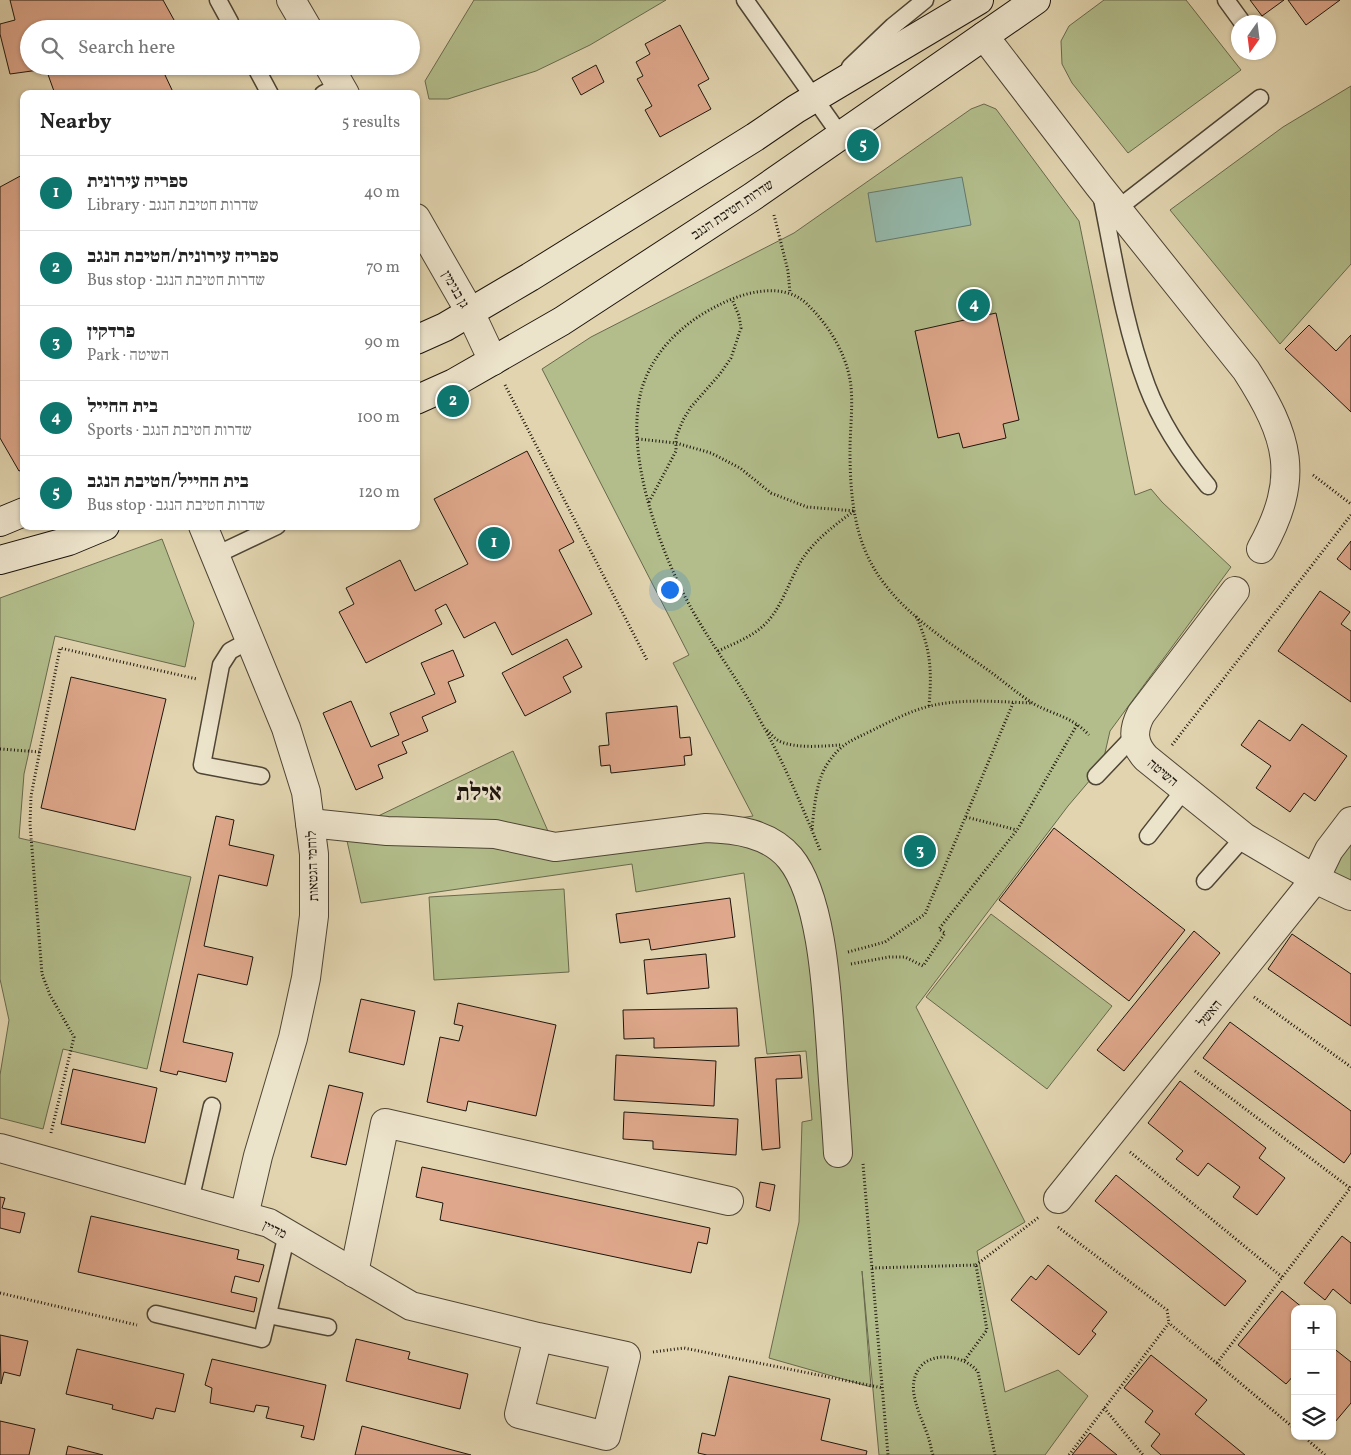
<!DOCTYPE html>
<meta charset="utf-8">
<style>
body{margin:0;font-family:Vollkorn,"Frank Ruhl Libre",serif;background:#f2f2f2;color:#222}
.controls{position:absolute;right:15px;bottom:15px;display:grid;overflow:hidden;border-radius:10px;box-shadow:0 1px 4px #0004}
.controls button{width:45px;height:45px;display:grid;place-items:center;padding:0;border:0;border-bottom:1px solid #e0e0e0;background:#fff;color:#222;font:25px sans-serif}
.compass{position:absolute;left:1231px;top:15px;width:45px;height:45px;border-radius:50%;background:#fff;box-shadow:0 1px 4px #0004;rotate:194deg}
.you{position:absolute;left:669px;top:589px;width:18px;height:18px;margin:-12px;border:4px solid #fff;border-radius:50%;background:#1a73e8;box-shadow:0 0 0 8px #1a73e833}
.badge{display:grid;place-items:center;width:32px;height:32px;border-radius:50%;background:#0f766e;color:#fff;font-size:16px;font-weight:700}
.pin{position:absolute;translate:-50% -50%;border:2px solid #fff;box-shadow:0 1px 5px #0006}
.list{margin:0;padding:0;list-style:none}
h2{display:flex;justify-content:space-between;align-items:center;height:65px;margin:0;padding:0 20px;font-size:21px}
h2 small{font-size:16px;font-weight:400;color:#767676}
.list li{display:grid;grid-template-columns:32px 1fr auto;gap:15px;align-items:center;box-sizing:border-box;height:75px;padding:0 20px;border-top:1px solid #e0e0e0}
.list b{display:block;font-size:19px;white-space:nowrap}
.list p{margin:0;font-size:16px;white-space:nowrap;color:#767676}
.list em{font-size:16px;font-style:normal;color:#767676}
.icon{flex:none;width:28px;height:28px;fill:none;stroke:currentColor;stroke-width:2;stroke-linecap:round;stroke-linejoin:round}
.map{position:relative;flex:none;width:1351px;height:1455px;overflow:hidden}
.search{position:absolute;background:#fff;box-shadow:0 1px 4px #0004;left:20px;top:20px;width:400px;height:55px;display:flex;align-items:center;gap:12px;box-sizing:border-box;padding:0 18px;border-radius:28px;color:#767676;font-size:19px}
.panel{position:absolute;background:#fff;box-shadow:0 1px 4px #0004;left:20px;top:90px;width:400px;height:440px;border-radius:10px}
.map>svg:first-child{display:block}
.green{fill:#b2bd8b;stroke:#68694c}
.water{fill:#94b8ab;stroke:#64776b}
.building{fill:#dfa88c;stroke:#1d150c}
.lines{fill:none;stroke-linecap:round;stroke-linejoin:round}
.lane-casing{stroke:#4e4535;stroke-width:19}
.street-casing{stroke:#4e4535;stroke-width:30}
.secondary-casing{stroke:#1d150c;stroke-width:30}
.path{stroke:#1d150c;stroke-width:3;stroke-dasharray:1 2.5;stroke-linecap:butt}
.lane{stroke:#ece3cb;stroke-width:16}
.street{stroke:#ece3cb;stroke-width:28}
.secondary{stroke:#ece3cb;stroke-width:28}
.labels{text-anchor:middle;stroke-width:5;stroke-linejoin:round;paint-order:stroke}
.street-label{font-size:14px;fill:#1d150c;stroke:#ece3cb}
.town-label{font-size:24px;font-weight:bold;fill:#1d150c;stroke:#ece3cb}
</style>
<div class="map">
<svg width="1351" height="1455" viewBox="0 0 1351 1455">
<rect width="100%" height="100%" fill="#e1d4af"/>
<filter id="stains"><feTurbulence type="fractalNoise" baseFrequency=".004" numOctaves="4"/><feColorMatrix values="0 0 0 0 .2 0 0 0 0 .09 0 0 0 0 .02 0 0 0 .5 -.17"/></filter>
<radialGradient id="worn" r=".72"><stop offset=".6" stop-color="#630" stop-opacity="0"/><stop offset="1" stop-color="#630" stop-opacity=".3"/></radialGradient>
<g class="green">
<polygon points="474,0 666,0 590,45 536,71 448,99 429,99 425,81"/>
<polygon points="1104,0 1186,0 1241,70 1128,153 1072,83 1062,64 1061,41 1069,26"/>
<polygon points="1351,86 1351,264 1280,344 1170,210 1283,127"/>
<polygon points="984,104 996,109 1079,221 1135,495 1151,489 1162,502 1231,567 1110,731 1102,766 1068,806 916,1007 1025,1222 977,1251 1005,1392 1058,1370 1088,1396 1045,1455 879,1455 862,1271 871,1387 769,1358 799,1222 802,1122 812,1120 806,1051 767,1054 744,873 636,892 632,864 361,903 345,832 513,751 554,845 753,816 673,663 689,655 542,369 591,337 794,233 971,109"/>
<polygon points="162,539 194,623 185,667 55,636 24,774 19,838 191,877 147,1069 63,1049 43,1129 0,1118 0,1075 9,1020 0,979 0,598"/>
<polygon points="1351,821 1351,896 1315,879"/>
<polygon points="564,889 569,972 434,980 429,897"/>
<polygon points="991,914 1112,1006 1047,1089 926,997"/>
</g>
<polygon class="water" points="962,177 971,225 876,242 868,193"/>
<g class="building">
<polygon points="10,0 163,0 179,29 29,29 29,66 179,66 165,75 173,92 169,94 55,94 46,69 10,74 0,34 0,24 15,20"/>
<polygon points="1250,0 1284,0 1262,16"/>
<polygon points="1288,0 1340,0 1306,25"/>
<polygon points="680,25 709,79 698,85 711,109 660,137 645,110 652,106 637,79 643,76 636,62 650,54 645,44"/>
<polygon points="596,65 604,82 581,95 572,78"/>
<polygon points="24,174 24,469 19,471 0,438 0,187"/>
<polygon points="996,313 1019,420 1003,424 1006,438 963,448 959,433 938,438 915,331"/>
<polygon points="1309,325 1336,351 1351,335 1351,412 1285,349"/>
<polygon points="527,451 574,542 559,550 592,614 512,655 495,622 464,638 446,604 435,610 442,624 366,663 339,612 354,604 346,588 400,560 415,591 468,564 434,499"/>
<polygon points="1351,541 1351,570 1337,559"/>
<polygon points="1320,591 1350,612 1341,624 1351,631 1351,702 1278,651"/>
<polygon points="567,639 582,667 563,677 571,692 525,716 502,673"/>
<polygon points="453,650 464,676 448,682 456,702 422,717 428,731 402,742 407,753 378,765 383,778 356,790 323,713 351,701 371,747 399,735 390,713 435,694 421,663"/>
<polygon points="71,677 166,699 135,830 41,808"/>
<polygon points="677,706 680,738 690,737 692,755 684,756 685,765 611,773 610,765 601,766 599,746 609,745 606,713"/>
<polygon points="1259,720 1290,741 1302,724 1347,756 1315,801 1304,793 1290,812 1256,788 1271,766 1241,745"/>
<polygon points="216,816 234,820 229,845 274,855 267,886 219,875 204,946 253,957 247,985 198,974 183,1042 233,1053 226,1082 178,1071 177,1075 160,1071"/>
<polygon points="1054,828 1185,930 1129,1001 999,900"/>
<polygon points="730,898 735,937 651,950 649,939 620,943 616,914"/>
<polygon points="1194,931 1220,953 1124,1071 1097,1050"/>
<polygon points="1292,934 1351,974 1351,1026 1268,969"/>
<polygon points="706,954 709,988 647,994 644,960"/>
<polygon points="361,999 415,1011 404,1065 349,1052"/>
<polygon points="458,1003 556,1025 536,1116 468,1101 466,1111 427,1102 440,1037 459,1041 463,1026 454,1024"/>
<polygon points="737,1008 739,1046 654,1048 654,1038 624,1039 623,1010"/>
<polygon points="1230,1022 1351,1111 1351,1153 1344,1163 1203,1058"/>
<polygon points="616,1055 716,1061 714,1106 614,1100"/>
<polygon points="800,1055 802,1078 776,1079 780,1148 762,1150 755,1058"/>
<polygon points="73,1069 157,1088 145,1143 61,1124"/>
<polygon points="1180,1081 1266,1148 1259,1158 1285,1178 1257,1215 1233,1197 1240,1187 1208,1163 1198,1176 1176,1159 1183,1151 1148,1123"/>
<polygon points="329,1085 363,1093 346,1165 311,1157"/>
<polygon points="624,1112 738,1119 736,1155 653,1149 653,1141 623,1139"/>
<polygon points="422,1167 710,1228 707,1244 698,1242 691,1273 440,1220 443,1203 416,1197"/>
<polygon points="1116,1175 1246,1281 1225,1306 1095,1201"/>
<polygon points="760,1182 775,1185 770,1211 756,1207"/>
<polygon points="0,1197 5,1198 2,1208 25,1213 20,1233 0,1228"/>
<polygon points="91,1216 239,1250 237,1259 264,1265 259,1282 235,1276 231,1292 257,1298 254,1312 78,1272"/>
<polygon points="1342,1236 1351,1243 1351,1304 1333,1289 1325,1300 1304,1283"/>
<polygon points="1048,1265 1107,1312 1092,1331 1096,1334 1079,1355 1011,1300 1031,1276 1036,1280"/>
<polygon points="1282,1291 1303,1308 1295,1309 1295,1374 1286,1384 1238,1345"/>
<polygon points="0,1335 28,1341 20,1376 4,1372 1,1384"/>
<polygon points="356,1339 410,1352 408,1359 468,1374 460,1409 346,1381"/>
<polygon points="1332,1347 1351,1362 1351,1403 1335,1422 1332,1420"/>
<polygon points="77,1349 184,1374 175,1412 156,1408 153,1419 112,1409 113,1405 66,1394"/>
<polygon points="1151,1355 1207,1400 1195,1414 1245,1455 1161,1455 1151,1446 1160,1434 1145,1422 1153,1411 1124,1388"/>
<polygon points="212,1359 326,1385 314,1440 301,1437 304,1426 266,1418 269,1407 256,1405 254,1412 210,1403 212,1388 205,1385"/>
<polygon points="729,1376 830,1399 821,1440 867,1451 866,1455 707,1455 698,1453 702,1433 715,1436"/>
<polygon points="0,1421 35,1429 29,1455 0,1455"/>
<polygon points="362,1426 471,1455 355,1455"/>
<polygon points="1090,1433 1117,1455 1072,1455"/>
<polygon points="68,1446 103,1455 66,1455"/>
</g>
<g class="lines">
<defs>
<g id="lane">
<polyline points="218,0 230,22"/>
<polyline points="745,0 841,136"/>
<polyline points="1226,0 1242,22"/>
<polyline points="255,66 270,94"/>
<polyline points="850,67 893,26 925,0"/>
<polyline points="323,94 340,85"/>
<path d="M1101,194C1114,258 1124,325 1147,386C1161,423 1183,456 1208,486"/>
<polyline points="1117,209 1260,98"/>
<polyline points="216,555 277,526"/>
<polyline points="250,640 230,651 221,665 202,765 261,776"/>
<polyline points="1096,776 1134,736"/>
<polyline points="1148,836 1184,790"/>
<polyline points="1205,881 1244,837"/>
<polyline points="190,1201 212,1106"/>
<polyline points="156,1314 262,1339 287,1234"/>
<polyline points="268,1315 328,1327"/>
</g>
<g id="street">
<polyline points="291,0 308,29"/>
<path d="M984,36L1099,186L1246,370C1289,437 1301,477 1261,549"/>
<polyline points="329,66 345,94"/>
<polyline points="416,218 470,312 493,361"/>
<polyline points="203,526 286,728 306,792 314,854 314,916 306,978 293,1038 258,1156 244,1216"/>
<path d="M1235,591L1141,714C1132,731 1133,744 1146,758L1244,837L1315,879L1351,896"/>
<path d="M310,823L387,831L495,834L555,847L706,828C736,829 769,833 790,858C823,898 827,998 831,1050C833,1084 836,1118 838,1153"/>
<polyline points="0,1148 269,1223 411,1306 538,1337 626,1356 606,1436 519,1414 538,1337"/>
<polyline points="1058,1199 1315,879 1329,850 1351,821"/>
<polyline points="354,1273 385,1123 729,1201"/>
</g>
<g id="secondary">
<polyline points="416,340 445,327 530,277 755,137 796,109 979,0"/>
<polyline points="416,400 454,383 562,321 752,197 1036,0"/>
<polyline points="0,522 24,512"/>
<polyline points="0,560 69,541 105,526"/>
</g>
</defs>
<use href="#lane" class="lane-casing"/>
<use href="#street" class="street-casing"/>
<use href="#secondary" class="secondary-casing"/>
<g class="path">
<polyline points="774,215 788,271 790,293"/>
<polyline points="505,385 647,660"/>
<polyline points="638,439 676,443 711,453 740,468 771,493 807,507 855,511"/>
<polyline points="1313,475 1351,504"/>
<polyline points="649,502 676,451 676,437 683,420 691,407 720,374 731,358 741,328 739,316 732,299"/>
<path d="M916,616C931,649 932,671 929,706"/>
<path d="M718,651C733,644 749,638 762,627C782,610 789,579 803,558C816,539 836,524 854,511"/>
<path d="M767,730C771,734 775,739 779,741C796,749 823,746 841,745"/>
<polyline points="1172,745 1351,515"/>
<polyline points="0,749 40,752"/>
<polyline points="966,817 1017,830"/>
<path d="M812,829C814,809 816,780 828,763C841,743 853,740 873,730C891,721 910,711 930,706C964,698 999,702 1033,703"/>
<path d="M820,850C802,806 784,763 761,722C740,682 713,647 691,608C660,551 623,452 642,388C654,350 683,323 717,306C743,292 783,281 807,304C829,325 848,356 851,387C853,408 850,430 850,451C850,488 853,530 871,563C896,610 946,640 988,670C1003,681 1018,694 1034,704C1056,716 1071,716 1089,735"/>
<polyline points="848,952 885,942 925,914 1013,703"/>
<polyline points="851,964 889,957 905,957 923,966 945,933 939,929 1017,830 1078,723"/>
<polyline points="1254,997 1351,1067"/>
<polyline points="1195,1071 1350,1188"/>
<polyline points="51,1133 74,1037 50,995 42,974 30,824 31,796 60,648 197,679"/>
<polyline points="1130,1152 1282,1277"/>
<polyline points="863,1164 888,1455"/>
<polyline points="1058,1227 1167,1310 1169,1323"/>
<polyline points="976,1265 1039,1217"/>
<polyline points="872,1268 976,1265 987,1330 964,1361"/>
<polyline points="0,1293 137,1325"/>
<polyline points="653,1352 684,1348 883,1388"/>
<polyline points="1217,1363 1351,1187"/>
<polyline points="1104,1408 1143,1455"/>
<polyline points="1303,1436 1325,1455"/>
<path d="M933,1455C931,1450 931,1445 929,1440C923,1417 901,1386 923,1364C929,1359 937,1357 944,1357C957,1357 970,1362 978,1372L995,1455"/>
<polyline points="1069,1455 1169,1323 1295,1429"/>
</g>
<use href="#lane" class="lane"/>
<use href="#street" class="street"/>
<use href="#secondary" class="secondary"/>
</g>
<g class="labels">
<g class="street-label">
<text transform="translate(732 209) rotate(-34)" y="5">שדרות חטיבת הנגב</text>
<text transform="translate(456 289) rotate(60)" y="5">גן בנימין</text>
<text transform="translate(1163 772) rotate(40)" y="5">השיטה</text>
<text transform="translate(312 866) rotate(-92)" y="5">לוחמי הגטאות</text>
<text transform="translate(1209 1013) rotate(-51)" y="5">האשל</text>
<text transform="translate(275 1229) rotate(26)" y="5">מדיין</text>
</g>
<g class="town-label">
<text x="479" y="800">אילת</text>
</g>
</g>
<rect width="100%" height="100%" filter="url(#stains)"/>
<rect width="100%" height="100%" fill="url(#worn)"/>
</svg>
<div class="controls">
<button>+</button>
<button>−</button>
<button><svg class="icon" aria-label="layers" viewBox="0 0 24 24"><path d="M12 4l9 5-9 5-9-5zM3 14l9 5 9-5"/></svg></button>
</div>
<svg class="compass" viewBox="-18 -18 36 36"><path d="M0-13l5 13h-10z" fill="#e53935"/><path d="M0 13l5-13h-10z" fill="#767676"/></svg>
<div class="you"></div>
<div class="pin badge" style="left:494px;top:543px">1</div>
<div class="pin badge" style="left:453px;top:401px">2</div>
<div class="pin badge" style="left:920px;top:851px">3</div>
<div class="pin badge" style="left:974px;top:305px">4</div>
<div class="pin badge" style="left:863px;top:145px">5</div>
<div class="search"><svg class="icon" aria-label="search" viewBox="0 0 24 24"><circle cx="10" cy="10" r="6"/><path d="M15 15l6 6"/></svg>Search here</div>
<section class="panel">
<h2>Nearby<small>5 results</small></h2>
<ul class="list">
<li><span class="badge">1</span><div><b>ספריה עירונית</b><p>Library · שדרות חטיבת הנגב</p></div><em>40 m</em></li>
<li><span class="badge">2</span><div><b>ספריה עירונית/חטיבת הנגב</b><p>Bus stop · שדרות חטיבת הנגב</p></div><em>70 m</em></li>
<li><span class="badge">3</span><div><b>פרדקין</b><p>Park · השיטה</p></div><em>90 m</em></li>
<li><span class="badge">4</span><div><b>בית החייל</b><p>Sports · שדרות חטיבת הנגב</p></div><em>100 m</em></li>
<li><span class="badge">5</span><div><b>בית החייל/חטיבת הנגב</b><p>Bus stop · שדרות חטיבת הנגב</p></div><em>120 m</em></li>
</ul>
</section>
</div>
